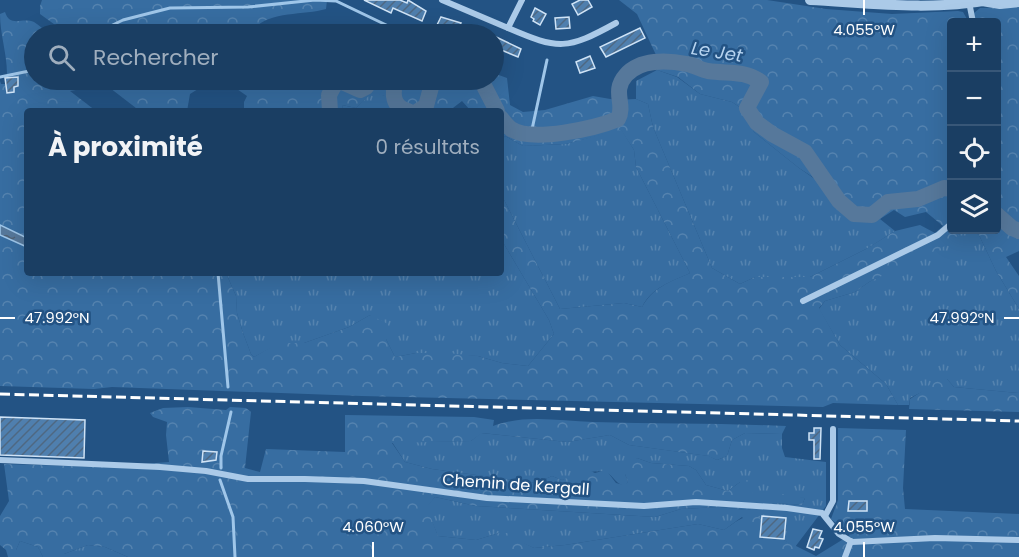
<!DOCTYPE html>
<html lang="fr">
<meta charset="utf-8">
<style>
body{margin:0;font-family:Poppins,sans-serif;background:#234569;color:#f1f3f6}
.controls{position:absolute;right:18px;top:18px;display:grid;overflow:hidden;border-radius:6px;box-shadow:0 6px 24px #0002}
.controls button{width:54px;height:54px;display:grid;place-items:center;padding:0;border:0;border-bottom:2px solid #385778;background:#1a3e63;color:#f1f3f6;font:30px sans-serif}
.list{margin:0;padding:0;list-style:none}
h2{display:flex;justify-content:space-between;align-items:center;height:78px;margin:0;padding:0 24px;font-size:26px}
h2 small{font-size:20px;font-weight:400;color:#9faebe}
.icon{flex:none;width:33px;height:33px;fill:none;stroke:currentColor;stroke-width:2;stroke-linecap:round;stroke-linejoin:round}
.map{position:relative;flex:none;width:1019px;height:557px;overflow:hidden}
.search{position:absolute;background:#1a3e63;box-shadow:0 6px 24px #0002;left:24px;top:24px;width:480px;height:66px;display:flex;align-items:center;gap:15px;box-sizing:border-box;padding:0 21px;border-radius:33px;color:#9faebe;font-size:22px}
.panel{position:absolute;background:#1a3e63;box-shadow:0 6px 24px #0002;left:24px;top:108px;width:480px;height:168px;border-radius:6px}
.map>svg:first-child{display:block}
.grass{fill:url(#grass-tufts)}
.forest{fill:url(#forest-crowns)}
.water{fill:url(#water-ripples);stroke:#9fc6e9;stroke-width:1.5}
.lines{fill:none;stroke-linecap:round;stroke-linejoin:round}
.stream{stroke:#9fc6e9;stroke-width:3}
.river{stroke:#56789b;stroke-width:16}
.building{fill:url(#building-hatch);stroke:#cfe3f6;stroke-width:1.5}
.minor{stroke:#abcae8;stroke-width:6}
.tertiary{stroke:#abcae8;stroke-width:10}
.rail{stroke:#fff;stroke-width:3;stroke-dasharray:10 4.5;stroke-linecap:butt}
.ticks{fill:none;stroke:#fff;stroke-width:2}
.labels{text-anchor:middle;stroke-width:5;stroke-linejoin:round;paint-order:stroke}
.street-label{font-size:16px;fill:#fff;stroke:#235384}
.water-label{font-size:18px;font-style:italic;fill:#b7d4f0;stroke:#235384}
.ticks-label{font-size:15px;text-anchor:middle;fill:#fff;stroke:#235384;stroke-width:5;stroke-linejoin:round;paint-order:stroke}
</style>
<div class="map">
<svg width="1019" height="557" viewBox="0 0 1019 557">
<defs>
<pattern id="grass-tufts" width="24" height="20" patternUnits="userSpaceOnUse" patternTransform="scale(1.5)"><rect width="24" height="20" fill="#376da1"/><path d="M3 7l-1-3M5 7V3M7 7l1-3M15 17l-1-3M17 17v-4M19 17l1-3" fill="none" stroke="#5583af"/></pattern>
<pattern id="forest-crowns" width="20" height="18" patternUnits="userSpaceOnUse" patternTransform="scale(1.5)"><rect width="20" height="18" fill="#376da1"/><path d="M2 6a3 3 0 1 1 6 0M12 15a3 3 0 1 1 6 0" fill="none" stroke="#5583af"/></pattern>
<pattern id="water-ripples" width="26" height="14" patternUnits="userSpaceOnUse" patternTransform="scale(1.5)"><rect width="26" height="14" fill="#56789b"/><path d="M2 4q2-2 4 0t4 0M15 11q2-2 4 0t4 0" fill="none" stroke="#516274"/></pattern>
<pattern id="building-hatch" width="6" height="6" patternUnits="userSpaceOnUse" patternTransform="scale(1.5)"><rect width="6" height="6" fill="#4f7fae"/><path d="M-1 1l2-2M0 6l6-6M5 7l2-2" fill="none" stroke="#4e6882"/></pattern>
</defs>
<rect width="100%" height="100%" fill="#235384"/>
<g class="grass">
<polygon points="657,70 677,77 700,94 732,102 741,108 754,132 799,168 825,186 831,196 861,222 880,219 895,231 868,248 810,277 755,277 740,284 712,268 653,127 648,104 636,99 636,81"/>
<polygon points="372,92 389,97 392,111 343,111 342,105 356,108"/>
<path d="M621,129L634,150L636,167L690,273C671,282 652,287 642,307L624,303L560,309L501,194V142L505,136L523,146L566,144Z"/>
<polygon points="965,230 971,230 979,235 996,271 1019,309 1019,393 954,387 947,379 910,398 909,405 898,405 886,384 840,345 819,309 825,301 855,292 869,282 956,237"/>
<polygon points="501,239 549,320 554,334 528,366 502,363 478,356 416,353 395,357 386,339 370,315 349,327 304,343 278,344 254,357 251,354 243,333 237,313 236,296 226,273 501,273"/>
<path d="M481,433L567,442L610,435L629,445L709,456L717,460L727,456L732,440L745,433L782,434V448L785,457L826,462V506L795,547L784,540L759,538L742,517L724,530L698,524L565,545L534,548L499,533L476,540L438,536L426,507L435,497L476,506L655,517L681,509L719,507L747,510L775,503L802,505L805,498L751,496L740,482L728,491L706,485L696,470L689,466L651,463L637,458L625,474L628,482L624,486C616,483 615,479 609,474C598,466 575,477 562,480L552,476L536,483L432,469L405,462L392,442L471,441Z"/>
<polygon points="20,541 38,547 43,557 16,557 16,550"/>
<polygon points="88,545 105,547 128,557 64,557 64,554"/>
</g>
<g class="forest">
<path d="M42,0H327L326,9C302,16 264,10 250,34H34V80H88L87,88L70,91L96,111H27V273H226L236,296L237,313L243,333L251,354L254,357L278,343H304L349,327L370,315L388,324L386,339L395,357L416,353H448L478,356L502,363L528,366L554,334L549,320L501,239V194L560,309L624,303L642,307C653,287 670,282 690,273L636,167L634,150L621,130L566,144L523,146L505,136L501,142V111H471L462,101L449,111H392L389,97L372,93L356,108L342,105L343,111H244V102L247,96L224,80H444L451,83L458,80H494V74H496L507,78L510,105L523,112L545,110L593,96L616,100L636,99L648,104L653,127L712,268L740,284L755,277H810L866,249L895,231L920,225L935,233L943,226L926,212L905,217L894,210L880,219L861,222L837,210L825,185L799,168L754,132L741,108L732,102L700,94L678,77L657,70L656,55L637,14L619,0H767L826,9L892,14L958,11L963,12L967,19L974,18V13L980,8L1019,7V251L1006,257L1019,276V309L996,271L979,235L971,230H996V22H952V230H965L945,246L869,282L855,292L825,301L819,308L840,345L886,384L898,405L833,403L823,407L362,396L112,387L94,389L0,386V81L1,84H6C10,62 0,38 0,14L5,12C10,28 22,17 34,22C39,25 45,31 50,34L56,32L58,27L40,14V6Z"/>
<polygon points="125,80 206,80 206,84 190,94 187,111 122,111 136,108 110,88 122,85"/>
<polygon points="935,379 947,379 954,387 1019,393 1019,412 909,409 910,399 927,388"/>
<path d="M188,407L226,410L230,407L246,408L251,412L245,468L260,472L266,449L345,452V415L474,417L494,420L493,426C525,414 559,421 593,422C657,424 721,423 786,426L782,434L745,433L732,440L727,456L717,460L708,456L629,445L610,435L567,442L482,433L471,441L392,443L405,462L432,469L536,483L552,476L562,480L588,470L595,473L606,470L616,483L624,485L628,482L625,474L619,467L637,458L651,463L689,466L696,470L706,485L728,491L740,482L748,480L755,486L751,496L781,494L805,498L802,505L775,503L747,510L719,507L681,509L655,517L476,506L435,497L427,507L438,536L476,540L499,533H517L522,542L534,548L565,545L698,524L724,530C737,521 744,514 760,517L759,538L784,540L816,556L850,535L831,519L838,500V428L906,430L903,488L905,509L1019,514V557H128L105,547L88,545L64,554V557H43L38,547L20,541L16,550V557H8L6,550L0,545V516L9,501L4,464L105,467L169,462L166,435L167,422L153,417L150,413L163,408Z"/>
</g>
<polygon class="water" points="0,225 27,238 27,247 0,235"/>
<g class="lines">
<g class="stream">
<polyline points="94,34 123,20 170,8 248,7 315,0 336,1 405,34"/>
<polyline points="0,77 34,70"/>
<polyline points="531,134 547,60"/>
<polyline points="218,273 228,387"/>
<polyline points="221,468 221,456 231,412"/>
<polyline points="220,480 233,517 235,557"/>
</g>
<g class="river">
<path d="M396,80C392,93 392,107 408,111"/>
<polyline points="481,80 497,111"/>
<polyline points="330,111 329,95 336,82 340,81 360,90 366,87 371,80"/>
<polyline points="418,111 426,106 433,80"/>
<path d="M501,118C504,122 507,126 511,129C532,143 596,128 618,119C626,104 611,92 626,75C640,59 667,60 687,64C694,65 701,70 708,71C729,74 744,70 761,82L747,108L757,123L772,134L805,152L839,201L854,214L872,215L888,202L918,199L944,188L952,189"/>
<polyline points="996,214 1012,228 1019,231"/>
</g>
</g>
<g class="building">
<polygon points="364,0 400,0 407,3 408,0 426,11 422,21 393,8 391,13"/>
<polygon points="580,0 588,0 592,7 578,15 572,4"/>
<polygon points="535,8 546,14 540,25 533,21 534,19 531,17"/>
<polygon points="441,17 461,23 460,25 482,34 454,34 436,27"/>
<polygon points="569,17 570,28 556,29 555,18"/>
<polygon points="640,28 645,38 606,57 600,47"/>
<polygon points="494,36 521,49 518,57 494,47"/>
<polygon points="590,56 595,68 580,73 576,62"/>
<polygon points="18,77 18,86 14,87 14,92 7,93 5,78"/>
<polygon points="0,417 85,420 84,458 0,455"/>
<polygon points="814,428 821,428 820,459 814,459 814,440 809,440 809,433 814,433"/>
<polygon points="203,451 217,452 216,460 202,462"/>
<polygon points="849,501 867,501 867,511 848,511"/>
<polygon points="762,516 786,518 784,539 760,537"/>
<polygon points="813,529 822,531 819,538 823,539 819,548 815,547 814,550 807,547"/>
</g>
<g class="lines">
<g class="minor">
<polyline points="442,0 508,28 522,0"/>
<polyline points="969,2 973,22"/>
<path d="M508,28C559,50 567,50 616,23"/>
<polyline points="803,301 938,235 952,223"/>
<polyline points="0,460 160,467 206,471 248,479 305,479 364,481 487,498 644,506 696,502 787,508 822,513 839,534 852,542 935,538 1019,540"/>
<polyline points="825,516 833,501 833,429"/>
<polyline points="845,557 851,541"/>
</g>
<g class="tertiary">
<path d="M810,0C869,3 930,11 989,0"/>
<polyline points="982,1 1000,4 1019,2"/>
</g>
<polyline class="rail" points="0,394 1019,421"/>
</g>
<path class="ticks" d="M864,0V15M0,318H15M1004,318H1019M373,542V557M864,542V557"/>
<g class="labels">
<g class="street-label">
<text transform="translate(516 484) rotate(4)" y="6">Chemin de Kergall</text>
</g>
<g class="water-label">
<text transform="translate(717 52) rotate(9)" y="6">Le Jet</text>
</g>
</g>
<g class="ticks-label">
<text x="864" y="35">4.055°W</text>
<text x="57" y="323">47.992°N</text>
<text x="962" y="323">47.992°N</text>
<text x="373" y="532">4.060°W</text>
<text x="864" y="532">4.055°W</text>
</g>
</svg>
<div class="controls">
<button>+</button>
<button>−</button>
<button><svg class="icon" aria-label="locate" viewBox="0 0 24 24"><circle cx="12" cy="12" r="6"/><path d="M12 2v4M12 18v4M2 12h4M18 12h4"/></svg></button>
<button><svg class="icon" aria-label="layers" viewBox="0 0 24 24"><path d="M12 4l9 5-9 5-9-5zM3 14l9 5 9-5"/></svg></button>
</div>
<div class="search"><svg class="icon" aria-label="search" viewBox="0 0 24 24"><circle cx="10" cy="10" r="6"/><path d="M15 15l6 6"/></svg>Rechercher</div>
<section class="panel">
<h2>À proximité<small>0 résultats</small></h2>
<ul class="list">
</ul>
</section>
</div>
